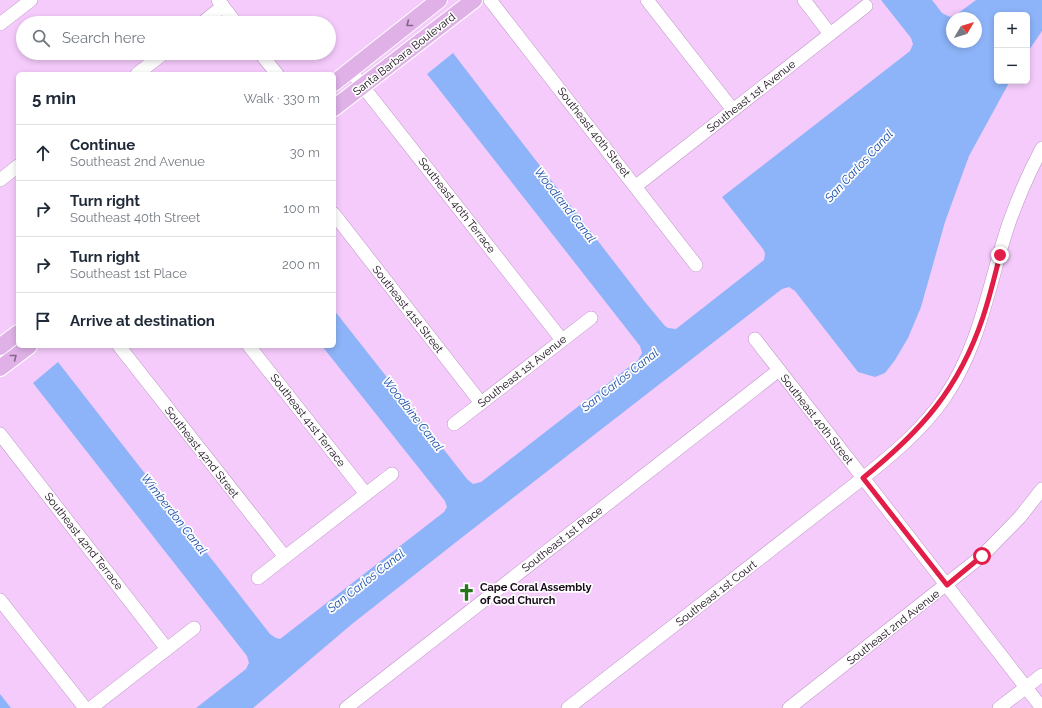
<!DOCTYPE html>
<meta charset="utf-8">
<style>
body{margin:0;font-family:Raleway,sans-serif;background:#f2f2f3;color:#1f2937}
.controls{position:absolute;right:12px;top:12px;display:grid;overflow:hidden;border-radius:6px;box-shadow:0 2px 6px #0003}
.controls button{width:36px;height:36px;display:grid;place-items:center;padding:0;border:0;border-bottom:1px solid #e0e1e3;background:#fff;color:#1f2937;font:20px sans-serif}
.compass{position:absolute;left:946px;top:12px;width:36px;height:36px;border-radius:50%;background:#fff;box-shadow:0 2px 6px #0003;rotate:52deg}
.stop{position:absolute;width:12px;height:12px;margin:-9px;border:3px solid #e11d48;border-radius:50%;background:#fff}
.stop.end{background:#e11d48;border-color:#fff;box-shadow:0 1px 4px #0008}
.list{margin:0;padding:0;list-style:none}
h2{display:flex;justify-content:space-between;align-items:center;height:52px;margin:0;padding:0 16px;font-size:17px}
h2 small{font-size:13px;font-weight:400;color:#747a83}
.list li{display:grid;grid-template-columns:26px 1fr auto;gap:12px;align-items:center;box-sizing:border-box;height:56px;padding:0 16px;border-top:1px solid #e0e1e3}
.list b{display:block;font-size:15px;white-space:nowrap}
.list p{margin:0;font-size:13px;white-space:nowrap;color:#747a83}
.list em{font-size:13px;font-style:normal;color:#747a83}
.icon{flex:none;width:22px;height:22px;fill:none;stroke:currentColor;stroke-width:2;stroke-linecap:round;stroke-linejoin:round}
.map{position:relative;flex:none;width:1042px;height:708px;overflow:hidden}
.search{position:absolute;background:#fff;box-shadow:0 2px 6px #0003;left:16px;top:16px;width:320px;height:44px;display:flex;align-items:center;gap:10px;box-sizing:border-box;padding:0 14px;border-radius:22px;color:#747a83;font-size:15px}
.panel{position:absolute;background:#fff;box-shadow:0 2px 6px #0003;left:16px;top:72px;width:320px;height:276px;border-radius:6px}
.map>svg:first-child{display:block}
.water{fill:#8db4f8;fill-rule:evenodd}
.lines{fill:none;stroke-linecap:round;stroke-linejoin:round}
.minor-casing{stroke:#be96c5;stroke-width:14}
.major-casing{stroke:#fff;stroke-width:18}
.minor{stroke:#fff;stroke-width:13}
.major{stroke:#dfb1e7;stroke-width:16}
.oneway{stroke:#85658a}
.route{stroke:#e11d48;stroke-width:5}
.labels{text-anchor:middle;stroke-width:3.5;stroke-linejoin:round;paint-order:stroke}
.street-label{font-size:11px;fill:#170919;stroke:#fdfdfd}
.poi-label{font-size:11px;font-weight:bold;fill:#170919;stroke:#fdfdfd;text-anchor:start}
.water-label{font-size:12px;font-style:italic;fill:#164bab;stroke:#fdfdfd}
</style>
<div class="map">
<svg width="1042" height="708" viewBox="0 0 1042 708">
<rect width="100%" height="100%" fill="#f5cbfc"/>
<g class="water">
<path d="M881,0H932L942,13L950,17L957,14L976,0H1042V31L1027,53V15H997V81H1010L969,156L945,222L921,307L908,338L895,360L885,373L875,377L858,372L795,291L789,287L782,289L460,539L352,624L253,708H196L246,669L249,663L247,656L33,383L58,362L270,634L276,638L280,639L444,512L447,507L445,501L322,346H334V310L467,479L473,484L481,482L638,360L642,353L640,346L427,74L453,53L645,302L665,326L668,328L676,329L764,260L765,253L763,249L722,197L910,51L913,44L911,38ZM952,18H976V42H952Z"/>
<polygon points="0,694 11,708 0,708"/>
</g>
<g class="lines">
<defs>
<g id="minor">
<polyline points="218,0 236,23"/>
<polyline points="490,0 696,265"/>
<polyline points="647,0 733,110"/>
<polyline points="804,0 830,34"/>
<polyline points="202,23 223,6"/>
<polyline points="0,24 31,0"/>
<polyline points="260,53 277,74"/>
<polyline points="350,70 562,340"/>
<polyline points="137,74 164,53"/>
<polyline points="0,180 18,166"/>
<polyline points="636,186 866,6"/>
<polyline points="334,214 481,403"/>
<polyline points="755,339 1042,708"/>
<polyline points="119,346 285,557"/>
<polyline points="249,346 366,494"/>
<polyline points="454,424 591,318"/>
<polyline points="0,434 167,649"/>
<polyline points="258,578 392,474"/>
<polyline points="0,600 85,708"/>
<polyline points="91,708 194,628"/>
<polyline points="346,708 779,370"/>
<path d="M568,708L863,478C893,454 923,429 945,397C981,344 989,282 1009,223C1018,198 1029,172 1042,148"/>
<polyline points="789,708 982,556 1020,517 1042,489"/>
<polyline points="999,708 1042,675"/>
</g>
<g id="major">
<polyline points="334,83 439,0"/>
<polyline points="334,108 474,0"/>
<polyline points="0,347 18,333"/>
<polyline points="0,368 29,346"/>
</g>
</defs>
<use href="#minor" class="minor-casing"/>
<use href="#major" class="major-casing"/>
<use href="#minor" class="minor"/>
<use href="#major" class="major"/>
</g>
<defs><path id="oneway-chevron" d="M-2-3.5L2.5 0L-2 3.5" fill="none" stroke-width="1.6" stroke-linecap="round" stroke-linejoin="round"/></defs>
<g class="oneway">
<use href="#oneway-chevron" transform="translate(409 24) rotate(142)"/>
<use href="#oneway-chevron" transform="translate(14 357) rotate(-38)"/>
</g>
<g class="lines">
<path class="route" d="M982,556L947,585L863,478C921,431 959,389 983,317C990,296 995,275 1000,255"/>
</g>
<defs>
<symbol id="church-bare" viewBox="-9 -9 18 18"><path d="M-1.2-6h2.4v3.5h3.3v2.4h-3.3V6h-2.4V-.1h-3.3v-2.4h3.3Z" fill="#27751b" stroke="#fdfdfd" stroke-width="2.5" paint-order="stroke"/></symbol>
</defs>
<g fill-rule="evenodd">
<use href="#church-bare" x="454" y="580" width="25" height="25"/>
</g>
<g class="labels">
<g class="street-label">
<text transform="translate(404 54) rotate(-38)" y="4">Santa Barbara Boulevard</text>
<text transform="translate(751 96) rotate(-38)" y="4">Southeast 1st Avenue</text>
<text transform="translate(594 132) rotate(52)" y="4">Southeast 40th Street</text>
<text transform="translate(457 205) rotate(52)" y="4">Southeast 40th Terrace</text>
<text transform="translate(408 309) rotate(52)" y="4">Southeast 41st Street</text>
<text transform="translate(522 371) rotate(-38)" y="4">Southeast 1st Avenue</text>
<text transform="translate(817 419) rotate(52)" y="4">Southeast 40th Street</text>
<text transform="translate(308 420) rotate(52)" y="4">Southeast 41st Terrace</text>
<text transform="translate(202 452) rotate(52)" y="4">Southeast 42nd Street</text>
<text transform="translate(562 539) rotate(-38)" y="4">Southeast 1st Place</text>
<text transform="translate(84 541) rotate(52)" y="4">Southeast 42nd Terrace</text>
<text transform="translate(716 593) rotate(-38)" y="4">Southeast 1st Court</text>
<text transform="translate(893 627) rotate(-38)" y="4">Southeast 2nd Avenue</text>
</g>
<g class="poi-label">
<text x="480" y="591">Cape Coral Assembly<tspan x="480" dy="13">of God Church</tspan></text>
</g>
<g class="water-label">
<text transform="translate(859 166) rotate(-47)" y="4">San Carlos Canal</text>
<text transform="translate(565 205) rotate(52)" y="4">Woodland Canal</text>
<text transform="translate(620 380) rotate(-38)" y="4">San Carlos Canal</text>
<text transform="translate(413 414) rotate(52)" y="4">Woodbine Canal</text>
<text transform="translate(174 514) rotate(52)" y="4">Wimberdon Canal</text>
<text transform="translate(366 581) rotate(-38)" y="4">San Carlos Canal</text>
</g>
</g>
</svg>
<div class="controls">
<button>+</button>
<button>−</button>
</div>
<svg class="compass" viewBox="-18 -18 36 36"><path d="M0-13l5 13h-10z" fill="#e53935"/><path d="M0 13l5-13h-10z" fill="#747a83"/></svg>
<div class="stop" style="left:982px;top:556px"></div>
<div class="stop end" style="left:1000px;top:255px"></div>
<div class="search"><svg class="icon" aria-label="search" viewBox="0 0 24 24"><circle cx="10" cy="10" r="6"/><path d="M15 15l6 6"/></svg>Search here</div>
<section class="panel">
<h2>5 min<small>Walk · 330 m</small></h2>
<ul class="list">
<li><svg class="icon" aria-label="ahead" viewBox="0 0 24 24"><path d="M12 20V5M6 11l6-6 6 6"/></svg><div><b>Continue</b><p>Southeast 2nd Avenue</p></div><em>30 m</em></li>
<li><svg class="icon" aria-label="right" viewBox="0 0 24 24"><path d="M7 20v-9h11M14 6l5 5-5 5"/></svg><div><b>Turn right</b><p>Southeast 40th Street</p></div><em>100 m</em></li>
<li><svg class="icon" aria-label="right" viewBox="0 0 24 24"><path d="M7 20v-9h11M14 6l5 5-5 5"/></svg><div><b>Turn right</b><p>Southeast 1st Place</p></div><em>200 m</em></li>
<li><svg class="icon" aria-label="arrive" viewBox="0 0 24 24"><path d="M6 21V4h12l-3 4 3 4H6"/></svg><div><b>Arrive at destination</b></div></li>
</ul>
</section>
</div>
